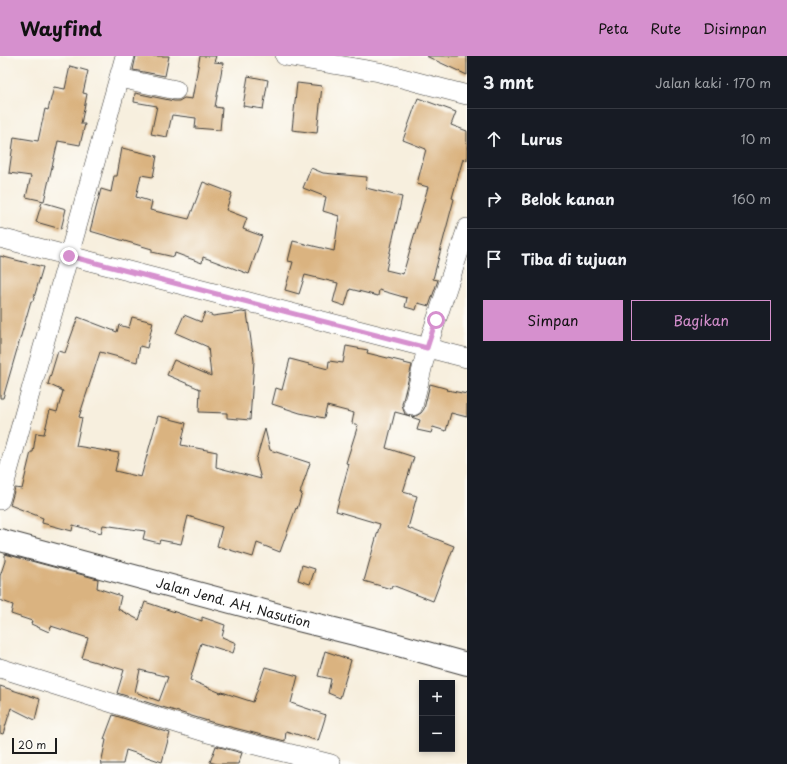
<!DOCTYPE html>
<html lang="id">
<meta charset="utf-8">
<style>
body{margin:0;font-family:"Playpen Sans",sans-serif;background:#242831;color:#f1f3f6}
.controls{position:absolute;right:12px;bottom:12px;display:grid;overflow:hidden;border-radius:0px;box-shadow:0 2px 6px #0003}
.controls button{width:36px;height:36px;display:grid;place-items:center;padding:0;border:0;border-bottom:1px solid #363941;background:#171b24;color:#f1f3f6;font:20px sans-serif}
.scale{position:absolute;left:12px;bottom:10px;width:45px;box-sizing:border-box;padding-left:4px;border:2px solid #1c1c1c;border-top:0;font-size:11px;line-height:14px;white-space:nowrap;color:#1c1c1c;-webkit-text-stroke:3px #fdfcf7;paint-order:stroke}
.stop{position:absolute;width:12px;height:12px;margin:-9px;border:3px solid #d690ce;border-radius:50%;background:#fff}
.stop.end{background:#d690ce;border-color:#fff;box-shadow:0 1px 4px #0008}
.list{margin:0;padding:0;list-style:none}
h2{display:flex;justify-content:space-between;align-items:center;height:52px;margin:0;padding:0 16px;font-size:17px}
h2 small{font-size:13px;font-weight:400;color:#9ea1a6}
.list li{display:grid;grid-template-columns:26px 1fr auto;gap:12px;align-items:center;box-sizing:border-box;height:60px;padding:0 16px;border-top:1px solid #363941}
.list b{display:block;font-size:15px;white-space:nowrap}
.list em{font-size:13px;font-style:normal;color:#9ea1a6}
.actions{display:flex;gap:8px;padding:12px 16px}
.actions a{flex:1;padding:9px 0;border:1px solid #d690ce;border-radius:0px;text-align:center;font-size:14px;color:#d690ce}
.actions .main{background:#d690ce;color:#111}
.icon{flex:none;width:22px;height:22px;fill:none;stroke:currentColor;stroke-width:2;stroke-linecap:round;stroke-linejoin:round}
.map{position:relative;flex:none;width:467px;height:708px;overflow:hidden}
header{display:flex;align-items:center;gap:24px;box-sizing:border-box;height:56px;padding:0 20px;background:#d690ce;color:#111}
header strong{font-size:19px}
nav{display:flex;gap:22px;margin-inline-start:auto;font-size:14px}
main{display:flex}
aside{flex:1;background:#171b24}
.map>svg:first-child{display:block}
.building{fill:#dab380;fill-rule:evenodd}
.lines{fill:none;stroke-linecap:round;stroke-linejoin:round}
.minor-casing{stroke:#3d3c39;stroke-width:20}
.highway-casing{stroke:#3d3c39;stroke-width:24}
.minor{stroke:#fff;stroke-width:19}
.highway{stroke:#fff;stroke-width:22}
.route{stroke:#d690ce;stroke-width:5}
.labels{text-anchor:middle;stroke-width:4;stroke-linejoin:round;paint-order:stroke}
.street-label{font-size:13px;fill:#1c1c1c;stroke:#fdfcf7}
</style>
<header>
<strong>Wayfind</strong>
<nav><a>Peta</a><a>Rute</a><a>Disimpan</a></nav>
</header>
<main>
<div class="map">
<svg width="467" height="708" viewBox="0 0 467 708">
<rect width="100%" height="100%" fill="#fdfcf7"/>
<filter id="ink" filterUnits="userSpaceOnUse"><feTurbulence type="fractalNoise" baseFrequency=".025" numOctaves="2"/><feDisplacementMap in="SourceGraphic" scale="8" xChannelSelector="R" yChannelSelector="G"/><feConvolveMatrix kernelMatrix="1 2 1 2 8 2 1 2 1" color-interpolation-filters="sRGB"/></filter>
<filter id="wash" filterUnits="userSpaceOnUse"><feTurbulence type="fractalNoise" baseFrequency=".012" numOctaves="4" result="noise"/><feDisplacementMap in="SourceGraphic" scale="16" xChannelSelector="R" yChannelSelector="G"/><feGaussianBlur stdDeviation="0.9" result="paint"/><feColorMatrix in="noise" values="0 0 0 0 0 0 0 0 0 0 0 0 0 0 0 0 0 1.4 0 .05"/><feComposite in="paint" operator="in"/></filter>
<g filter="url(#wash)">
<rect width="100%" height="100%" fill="#f7efde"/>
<g id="blocks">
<g class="building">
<polygon points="136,0 169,0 165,20 133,14"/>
<polygon points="200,0 216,0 214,6 223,7 215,51 222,52 220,74 195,72 196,62 172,59 167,81 151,78 157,50 134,46 135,37 174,45 179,45 184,42 192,43"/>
<polygon points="426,0 467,0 467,19"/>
<polygon points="70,10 88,15 83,37 87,38 81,68 85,68 80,89 58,85 44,145 26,141 31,120 9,117 14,81 38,85 45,53 48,54 54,31 65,33"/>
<polygon points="248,20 268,24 263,53 243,50"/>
<polygon points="297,27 322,30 317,77 292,74"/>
<polygon points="418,42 456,56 451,69 467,75 467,104 463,103 452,142 454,143 433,223 438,224 429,250 418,247 416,254 405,251 407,242 379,234 378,240 350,233 345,250 333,246 338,227 305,219 299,238 285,234 293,206 288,205 293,185 334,195 339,160 323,155 326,141 303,132 311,112 323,117 367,121 366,132 402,141 386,214 403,218 428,131 417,128 426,93 403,84"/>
<polygon points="122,92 157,100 153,121 141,119 136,141 152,146 150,154 189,163 203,126 232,137 226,154 247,162 243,173 262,180 249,218 203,201 202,207 175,197 174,201 152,196 152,193 90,175 101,133 111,136 114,120 117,120"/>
<polygon points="42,146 66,153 61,173 36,166"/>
<polygon points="0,200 43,211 33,245 31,245 3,342 0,342"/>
<polygon points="205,256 213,260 242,256 247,257 254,305 250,364 227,362 227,357 199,356 200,333 167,319 174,304 211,320 208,291 176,277 184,259 201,266"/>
<polygon points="78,261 117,276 119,269 129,272 132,261 153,266 147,292 140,290 137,306 100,296 79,361 82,362 76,390 119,397 115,415 141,421 158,360 186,367 181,389 217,396 216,411 261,423 256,404 265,373 270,394 310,407 300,437 302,437 297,453 296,452 280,496 257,487 253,501 217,490 222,471 188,460 181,488 160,484 159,487 143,483 145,475 103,469 101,477 73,469 72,475 42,467 43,462 10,449 15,432 22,433 31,396 33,396 36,377 44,378 50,354 57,356 63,335 48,328 58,295 65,297"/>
<polygon points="346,290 368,294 367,297 404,306 404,307 412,309 402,348 403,353 405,358 410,360 395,356 386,392 414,401 403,436 417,440 408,472 454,490 433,545 392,529 391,533 364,525 380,468 336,455 349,408 346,407 358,369 352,367 354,357 327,350 324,362 300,357 272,348 276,332 282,334 290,303 328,313 329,305 343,307"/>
<polygon points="430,328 448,333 447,334 467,338 467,361 451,357 446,375 433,371 431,377 417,374 420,364 411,361 416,360 421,357 424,353"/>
<path d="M5,498L98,523L97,532L121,540L118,553L139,564L145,546L202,565V561L225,569L222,581L236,587L233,597L201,587L190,624L221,637L222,636L253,646L265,611L298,620L291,647L326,659L318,685L286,675L285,685L211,666L117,637L124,614L82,602L88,582L51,570L49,576L31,568L32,565L11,558L13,549L0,544V520L5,505ZM140,614L168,621L159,645L135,636Z"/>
<polygon points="302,509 315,513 310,528 298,524"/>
<polygon points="325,595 351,604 340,642 328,637 331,623 318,620"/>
<polygon points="0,630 40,643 35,664 11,652 3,678 0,677"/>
<polygon points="113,659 170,677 162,706 126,694 123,708 101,708 106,684 104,683"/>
<polygon points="216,690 242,697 238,708 217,708 210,706"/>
</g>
</g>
</g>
<g filter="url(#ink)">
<use href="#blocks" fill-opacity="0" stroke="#3d3c39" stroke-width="1"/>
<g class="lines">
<defs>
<g id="minor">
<polyline points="285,0 379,16 467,39"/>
<polyline points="119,22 176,34"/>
<polyline points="0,182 467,302"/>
<polyline points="413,350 427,292 467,172"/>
<polyline points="0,444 125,0"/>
<polyline points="0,612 208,677 331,708"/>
</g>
<g id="highway">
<path id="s1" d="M0,484L294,563L391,587L467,608"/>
</g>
</defs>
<use href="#minor" class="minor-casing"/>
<use href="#highway" class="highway-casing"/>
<use href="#minor" class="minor"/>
<use href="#highway" class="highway"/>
</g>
</g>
<g class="lines" filter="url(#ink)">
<polyline class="route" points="69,200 427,292 436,264"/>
</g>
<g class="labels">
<g class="street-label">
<text dy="5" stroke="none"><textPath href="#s1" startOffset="242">Jalan Jend. AH. Nasution</textPath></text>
</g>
</g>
</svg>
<div class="controls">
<button>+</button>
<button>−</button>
</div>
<div class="scale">20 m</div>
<div class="stop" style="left:436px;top:264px"></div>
<div class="stop end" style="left:69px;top:200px"></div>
</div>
<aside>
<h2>3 mnt<small>Jalan kaki · 170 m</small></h2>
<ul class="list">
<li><svg class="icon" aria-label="ahead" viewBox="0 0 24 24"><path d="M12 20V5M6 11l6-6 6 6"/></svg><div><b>Lurus</b></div><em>10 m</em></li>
<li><svg class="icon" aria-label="right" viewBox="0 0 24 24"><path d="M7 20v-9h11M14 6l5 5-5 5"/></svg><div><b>Belok kanan</b></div><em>160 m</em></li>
<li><svg class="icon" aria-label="arrive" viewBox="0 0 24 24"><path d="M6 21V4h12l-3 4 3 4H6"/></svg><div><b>Tiba di tujuan</b></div></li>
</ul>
<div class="actions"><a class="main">Simpan</a><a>Bagikan</a></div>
</aside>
</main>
